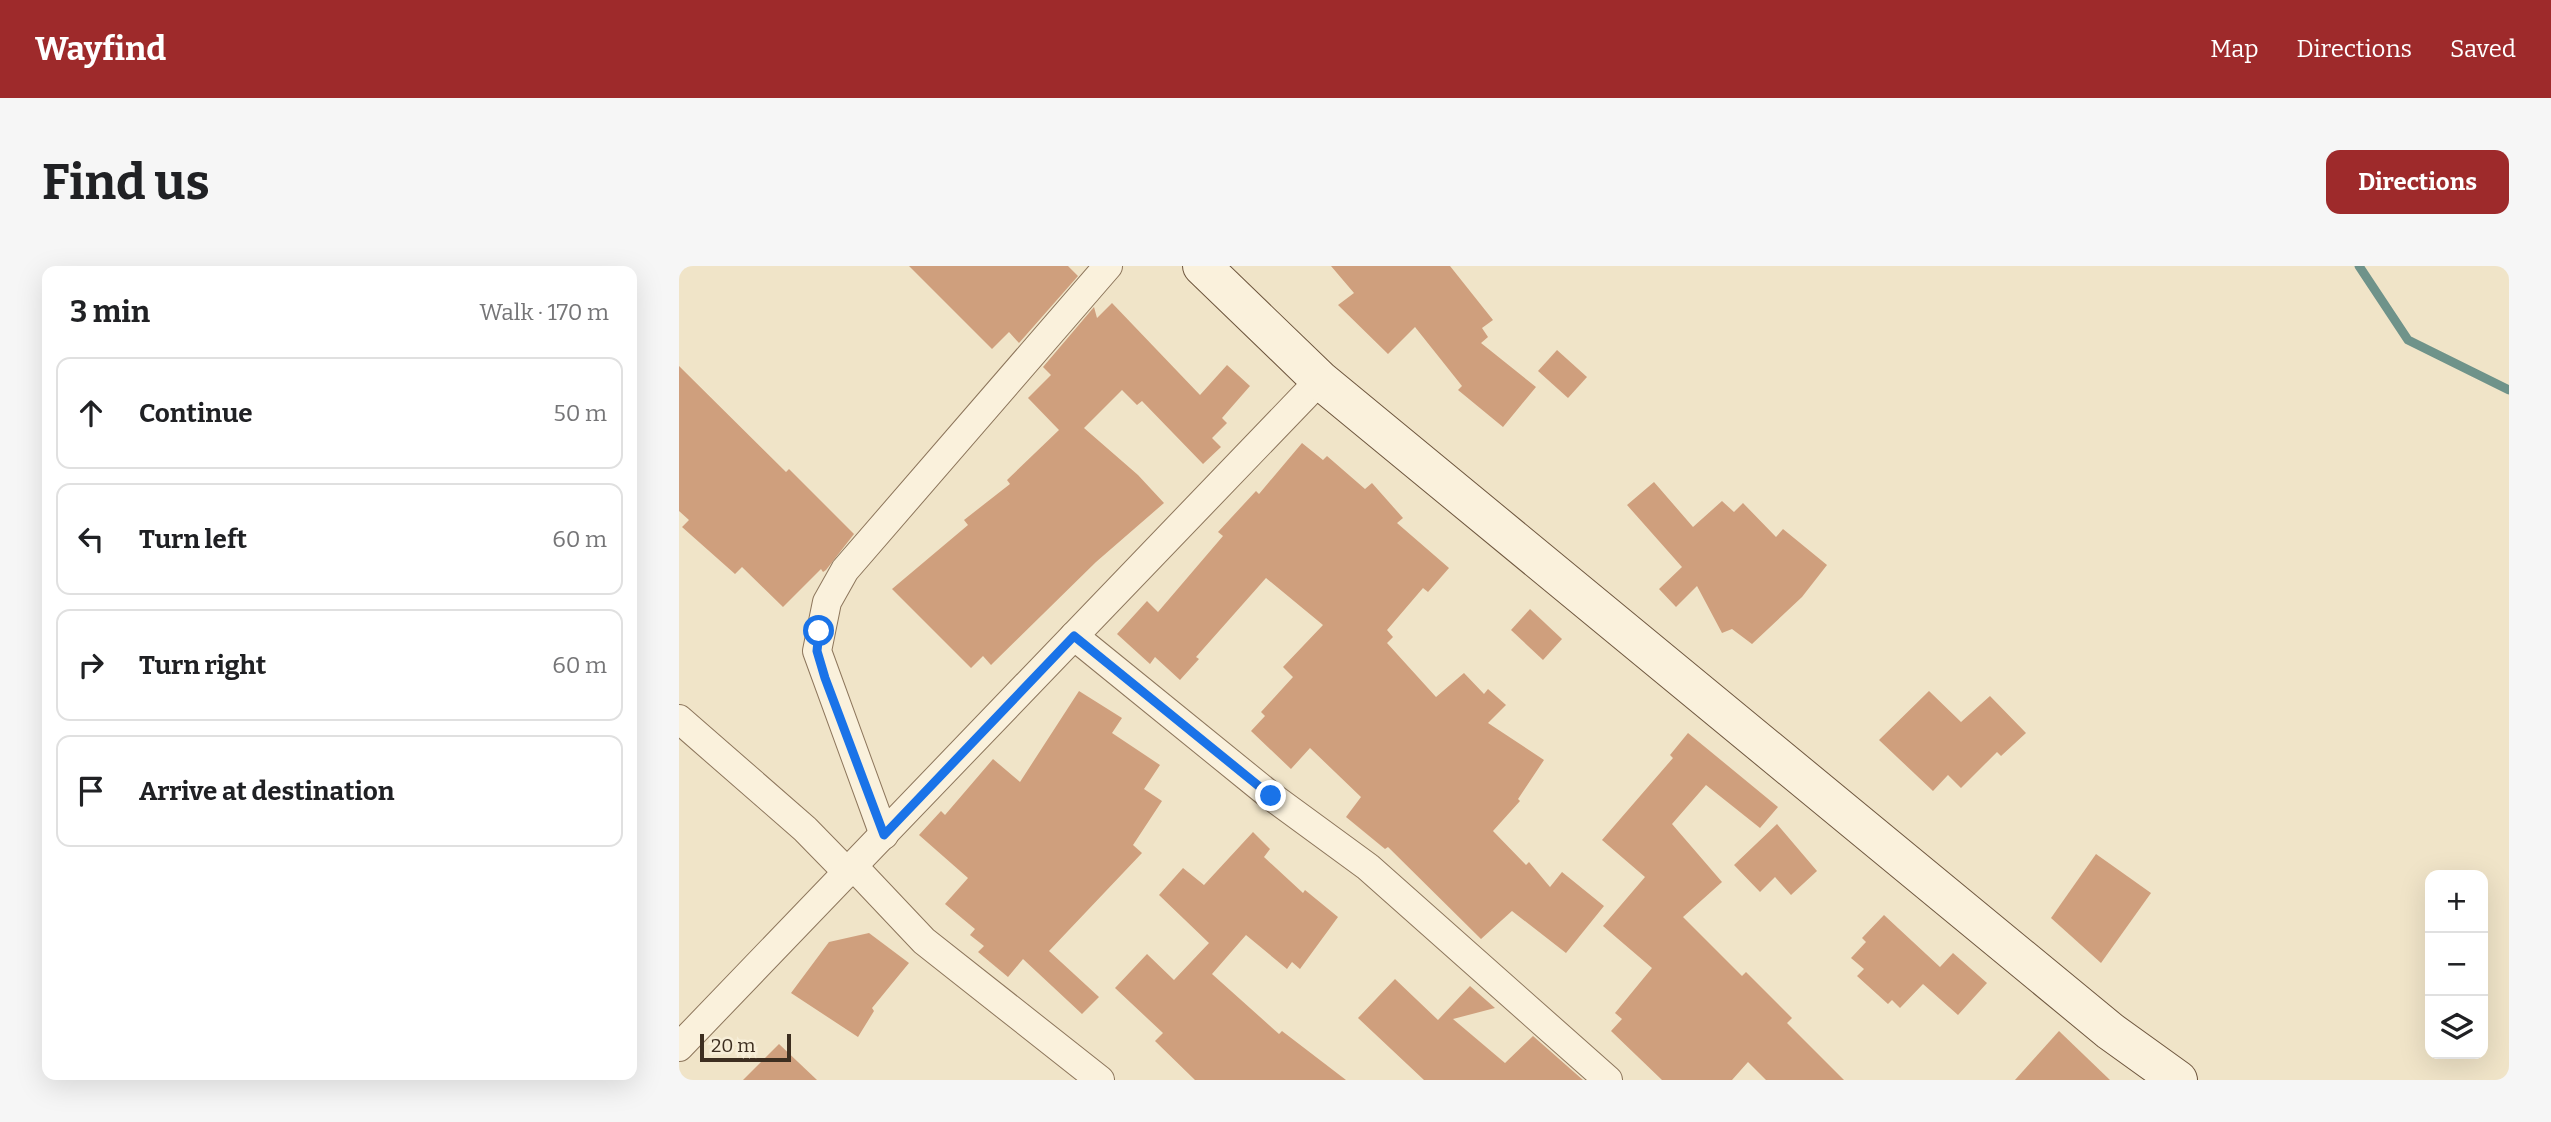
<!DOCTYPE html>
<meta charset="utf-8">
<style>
body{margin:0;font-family:Bitter,serif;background:#f6f6f6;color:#202124}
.controls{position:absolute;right:21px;bottom:21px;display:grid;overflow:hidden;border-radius:14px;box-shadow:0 7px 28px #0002}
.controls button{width:63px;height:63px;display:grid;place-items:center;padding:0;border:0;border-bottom:2px solid #e0e0e0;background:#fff;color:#202124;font:35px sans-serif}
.scale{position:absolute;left:21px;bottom:18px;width:91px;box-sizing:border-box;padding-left:7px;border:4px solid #3d2e20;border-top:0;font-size:19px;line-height:24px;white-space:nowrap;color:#3d2e20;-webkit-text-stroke:5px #f7eed8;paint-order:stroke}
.stop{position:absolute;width:21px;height:21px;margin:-16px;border:5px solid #1a73e8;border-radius:50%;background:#fff}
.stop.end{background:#1a73e8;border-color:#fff;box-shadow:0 2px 7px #0008}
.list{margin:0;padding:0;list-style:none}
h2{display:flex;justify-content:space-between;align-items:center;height:91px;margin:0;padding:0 28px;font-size:30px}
h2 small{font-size:23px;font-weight:400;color:#757577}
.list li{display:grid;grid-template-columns:46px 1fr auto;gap:21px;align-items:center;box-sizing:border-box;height:112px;margin:0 14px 14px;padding:0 14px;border:2px solid #e0e0e0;border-radius:14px}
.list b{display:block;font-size:26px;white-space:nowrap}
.list em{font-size:23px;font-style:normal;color:#757577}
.icon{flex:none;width:38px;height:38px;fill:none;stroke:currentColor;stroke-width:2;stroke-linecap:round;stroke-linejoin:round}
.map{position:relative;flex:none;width:1830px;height:814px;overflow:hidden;border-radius:14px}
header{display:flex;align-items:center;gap:42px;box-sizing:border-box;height:98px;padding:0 35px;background:#9e2a2b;color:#fff}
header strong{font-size:33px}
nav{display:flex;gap:38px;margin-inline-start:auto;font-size:24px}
.intro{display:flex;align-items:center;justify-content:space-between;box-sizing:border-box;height:168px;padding:0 42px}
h1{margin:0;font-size:49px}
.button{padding:18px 32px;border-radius:14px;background:#9e2a2b;color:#fff;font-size:24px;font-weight:700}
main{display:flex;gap:42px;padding:0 42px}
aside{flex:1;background:#fff;border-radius:14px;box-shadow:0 7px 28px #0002}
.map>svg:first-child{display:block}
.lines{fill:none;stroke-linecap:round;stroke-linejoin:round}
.stream{stroke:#6f938a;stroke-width:9}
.building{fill:#cf9f7d}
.street-casing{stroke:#8d765c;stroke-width:30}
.secondary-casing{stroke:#6f573f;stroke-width:40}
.street{stroke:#faf1dc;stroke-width:28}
.secondary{stroke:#faf1dc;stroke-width:38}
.route{stroke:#1a73e8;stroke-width:9}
</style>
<header>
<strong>Wayfind</strong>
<nav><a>Map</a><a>Directions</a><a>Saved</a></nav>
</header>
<div class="intro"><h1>Find us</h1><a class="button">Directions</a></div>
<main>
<aside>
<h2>3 min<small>Walk · 170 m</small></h2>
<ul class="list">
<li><svg class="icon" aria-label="ahead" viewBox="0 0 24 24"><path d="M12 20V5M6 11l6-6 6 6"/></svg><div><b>Continue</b></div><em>50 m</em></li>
<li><svg class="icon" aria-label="left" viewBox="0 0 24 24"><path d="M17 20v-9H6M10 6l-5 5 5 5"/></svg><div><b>Turn left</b></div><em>60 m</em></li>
<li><svg class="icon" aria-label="right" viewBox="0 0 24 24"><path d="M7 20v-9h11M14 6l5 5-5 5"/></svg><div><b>Turn right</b></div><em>60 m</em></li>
<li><svg class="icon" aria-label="arrive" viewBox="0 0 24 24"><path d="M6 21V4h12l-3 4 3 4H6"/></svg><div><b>Arrive at destination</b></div></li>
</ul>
</aside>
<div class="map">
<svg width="1830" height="814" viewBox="0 0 1830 814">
<rect width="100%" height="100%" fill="#f0e4c8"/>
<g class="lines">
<polyline class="stream" points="1680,0 1729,74 1830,124"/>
</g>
<g class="building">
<polygon points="230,0 389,0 399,10 340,77 330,66 313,83"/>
<polygon points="652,0 771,0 814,54 803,62 809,71 802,77 857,121 824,161 779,124 783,120 736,61 709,88 659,39 675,27"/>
<polygon points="433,37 521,129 548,99 571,120 543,152 548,157 533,172 542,181 524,198 463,135 458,139 443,124 405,162 459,209 485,237 417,296 312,399 304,390 292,402 213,323 289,259 285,254 331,218 328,214 380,164 349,132 372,109 364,101 415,41 418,52"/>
<polygon points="878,84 908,111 889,132 859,105"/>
<polygon points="0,100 107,206 110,203 175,268 147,304 144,306 142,303 104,341 63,301 56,308 3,261 10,254 0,245"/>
<polygon points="623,177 644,194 648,190 686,223 693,217 724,252 718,257 770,302 749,326 744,322 708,364 714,371 708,377 757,431 785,407 805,428 809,423 827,439 809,457 865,494 839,533 841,535 814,565 847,599 850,596 871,621 883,606 925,640 887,687 833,645 802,673 709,581 706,583 667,551 682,531 631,482 612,503 572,465 586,450 582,446 614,411 604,401 644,359 587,312 517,391 520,393 501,414 476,391 471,398 438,368 468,335 479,346 544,270 539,266 577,225 580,228"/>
<polygon points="975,216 1014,261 1043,235 1055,246 1064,237 1097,271 1104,263 1148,299 1123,331 1073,378 1053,363 1043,367 1018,320 997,341 980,323 1003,301 948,239"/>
<polygon points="851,343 883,373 864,394 832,364"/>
<polygon points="400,425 443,452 433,467 481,499 465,523 483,535 454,579 463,587 370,685 420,731 403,748 344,693 329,711 299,686 305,680 291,669 296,663 266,638 289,612 240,569 262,545 266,549 314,493 341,516"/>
<polygon points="1250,425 1282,456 1311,430 1347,467 1322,490 1318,486 1282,522 1269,509 1254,525 1200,474"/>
<polygon points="1009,467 1099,541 1081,562 1027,519 993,558 1043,616 1004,651 1063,710 1067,706 1113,752 1108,757 1165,814 1087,814 1069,796 1053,814 983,814 932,765 943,753 936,747 973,702 924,660 966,611 923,574 994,492 991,489"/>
<polygon points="1098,558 1138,605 1112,629 1096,611 1081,626 1055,599"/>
<polygon points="574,566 591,583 585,591 624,627 626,624 659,651 621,703 613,696 608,703 567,669 533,708 600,768 603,765 667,814 516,814 476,775 484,767 436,722 468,688 495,714 530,677 480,629 504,602 525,619"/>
<polygon points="1417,588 1472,627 1422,697 1372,652"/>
<polygon points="1205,649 1261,701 1274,687 1308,717 1279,749 1244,718 1221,742 1213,734 1209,738 1178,710 1185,703 1172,692 1187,676 1183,672"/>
<polygon points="190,667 230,697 193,742 195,745 179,771 112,727 150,676"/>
<polygon points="716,713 759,754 791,720 816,742 774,753 826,797 854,770 904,814 745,814 679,752"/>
<polygon points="1380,765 1431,814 1336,814"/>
<polygon points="100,778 138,814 64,814"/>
</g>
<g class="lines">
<defs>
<g id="street">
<polyline points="395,370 592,530 689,601 929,814"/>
<polyline points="0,453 126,563 169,607"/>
<polyline points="205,569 138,385 148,336 166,304 429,0"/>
<polyline points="175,601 245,675 421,814"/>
<polyline points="0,781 641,114"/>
</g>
<polyline id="secondary" points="523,0 641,114 1431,765 1499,814"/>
</defs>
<use href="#street" class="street-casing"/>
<use href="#secondary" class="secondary-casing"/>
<use href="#street" class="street"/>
<use href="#secondary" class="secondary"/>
</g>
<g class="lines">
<polyline class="route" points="140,365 138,385 146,412 205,569 395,370 592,530"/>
</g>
</svg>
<div class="controls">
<button>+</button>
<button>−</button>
<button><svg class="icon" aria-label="layers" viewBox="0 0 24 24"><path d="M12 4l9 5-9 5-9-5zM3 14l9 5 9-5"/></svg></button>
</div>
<div class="scale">20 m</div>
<div class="stop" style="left:140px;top:365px"></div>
<div class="stop end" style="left:592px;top:530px"></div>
</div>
</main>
